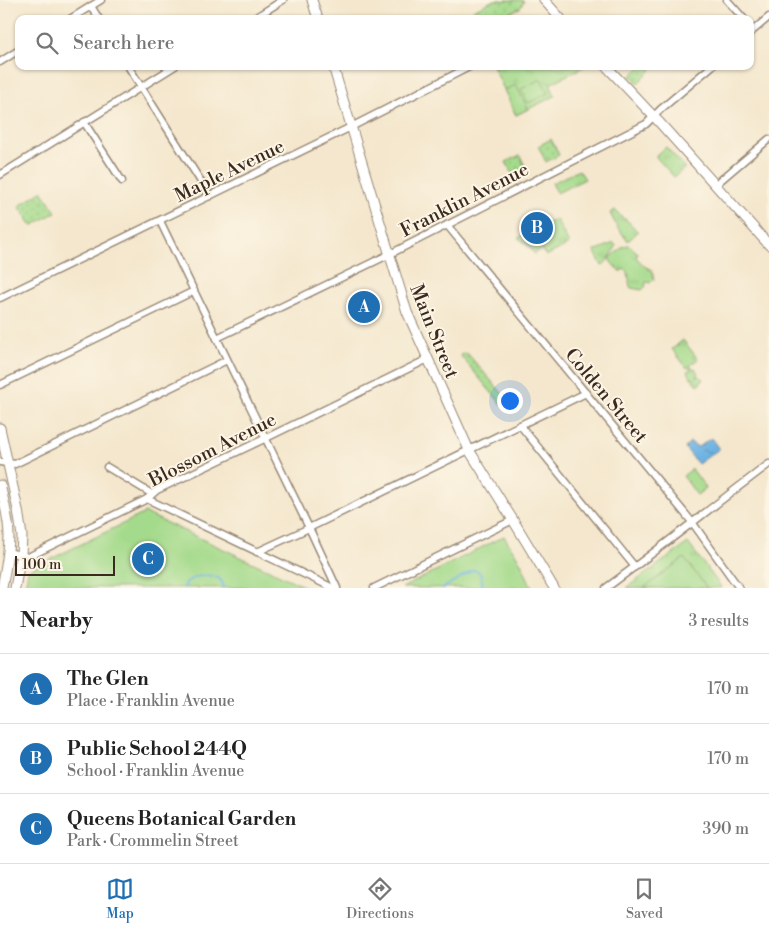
<!DOCTYPE html>
<meta charset="utf-8">
<style>
body{margin:0;font-family:"Libre Bodoni",serif;background:#f6f6f6;color:#222}
.scale{position:absolute;left:15px;bottom:12px;width:100px;box-sizing:border-box;padding-left:5px;border:2px solid #3b2a1e;border-top:0;font-size:14px;line-height:18px;white-space:nowrap;color:#3b2a1e;-webkit-text-stroke:4px #fcf5e5;paint-order:stroke}
.you{position:absolute;left:509px;top:400px;width:18px;height:18px;margin:-12px;border:4px solid #fff;border-radius:50%;background:#1a73e8;box-shadow:0 0 0 8px #1a73e833}
.badge{display:grid;place-items:center;width:32px;height:32px;border-radius:50%;background:#1f6fb2;color:#fff;font-size:16px;font-weight:700}
.pin{position:absolute;translate:-50% -50%;border:2px solid #fff;box-shadow:0 1px 5px #0006}
.list{margin:0;padding:0;list-style:none}
h2{display:flex;justify-content:space-between;align-items:center;height:65px;margin:0;padding:0 20px;font-size:21px}
h2 small{font-size:16px;font-weight:400;color:#767676}
.list li{display:grid;grid-template-columns:32px 1fr auto;gap:15px;align-items:center;box-sizing:border-box;height:70px;padding:0 20px;border-top:1px solid #e0e0e0}
.list b{display:block;font-size:19px;white-space:nowrap}
.list p{margin:0;font-size:16px;white-space:nowrap;color:#767676}
.list em{font-size:16px;font-style:normal;color:#767676}
.icon{flex:none;width:28px;height:28px;fill:none;stroke:currentColor;stroke-width:2;stroke-linecap:round;stroke-linejoin:round}
.map{position:relative;flex:none;width:769px;height:588px;overflow:hidden}
.search{position:absolute;background:#fff;box-shadow:0 1px 4px #0004;left:15px;right:15px;top:15px;height:55px;display:flex;align-items:center;gap:12px;box-sizing:border-box;padding:0 18px;border-radius:10px;color:#767676;font-size:19px}
.sheet{height:275px;background:#fff}
nav{display:flex;justify-content:space-around;align-items:center;box-sizing:border-box;height:70px;border-top:1px solid #e0e0e0;background:#fff;font-size:14px;color:#767676}
nav a{display:grid;justify-items:center;gap:2px}
nav .on{color:#1f6fb2}
.map>svg:first-child{display:block}
.grass{fill:url(#grass-dots);stroke:#708254}
.park{fill:url(#park-tufts);stroke:#708254}
.garden{fill:#a4da8b;stroke:#708254}
.water{fill:url(#water-ripples);stroke:#546e80}
.lines{fill:none;stroke-linecap:round;stroke-linejoin:round}
.stream{stroke:#6cb2e3;stroke-width:2}
.minor-casing{stroke:#988876;stroke-width:9}
.major-casing{stroke:#988876;stroke-width:11}
.minor{stroke:#fff;stroke-width:6}
.major{stroke:#fff;stroke-width:9}
.labels{text-anchor:middle;stroke-width:4;stroke-linejoin:round;paint-order:stroke}
.street-label{font-size:19px;fill:#3b2a1e;stroke:#fcf5e5}
</style>
<div class="map">
<svg width="769" height="588" viewBox="0 0 769 588">
<defs>
<pattern id="grass-dots" width="8" height="8" patternUnits="userSpaceOnUse" patternTransform="scale(1.25)"><rect width="8" height="8" fill="#a4da8b"/><path d="M2 2h.1M6 6h.1" fill="none" stroke="#8ebb78" stroke-width="1.8" stroke-linecap="round"/></pattern>
<pattern id="park-tufts" width="24" height="20" patternUnits="userSpaceOnUse" patternTransform="scale(1.25)"><rect width="24" height="20" fill="#a4da8b"/><path d="M3 7l-1-3M5 7V3M7 7l1-3M15 17l-1-3M17 17v-4M19 17l1-3" fill="none" stroke="#8ebb78"/></pattern>
<pattern id="water-ripples" width="26" height="14" patternUnits="userSpaceOnUse" patternTransform="scale(1.25)"><rect width="26" height="14" fill="#6cb2e3"/><path d="M2 4q2-2 4 0t4 0M15 11q2-2 4 0t4 0" fill="none" stroke="#5a91b7"/></pattern>
</defs>
<rect width="100%" height="100%" fill="#fcf5e5"/>
<filter id="ink" filterUnits="userSpaceOnUse"><feTurbulence type="fractalNoise" baseFrequency=".02" numOctaves="2"/><feDisplacementMap in="SourceGraphic" scale="10" xChannelSelector="R" yChannelSelector="G"/><feConvolveMatrix kernelMatrix="1 2 1 2 8 2 1 2 1" color-interpolation-filters="sRGB"/></filter>
<filter id="wash" filterUnits="userSpaceOnUse"><feTurbulence type="fractalNoise" baseFrequency=".0096" numOctaves="4" result="noise"/><feDisplacementMap in="SourceGraphic" scale="20" xChannelSelector="R" yChannelSelector="G"/><feGaussianBlur stdDeviation="1.12" result="paint"/><feColorMatrix in="noise" values="0 0 0 0 0 0 0 0 0 0 0 0 0 0 0 0 0 1.4 0 .05"/><feComposite in="paint" operator="in"/></filter>
<g filter="url(#wash)">
<rect width="100%" height="100%" fill="#f4e7cd"/>
<g class="grass">
<polygon points="494,0 503,0 504,1 506,0 522,0 524,1 520,8 509,13 511,18 509,19 479,19 478,17 477,17 473,10"/>
<polygon points="641,66 649,66 652,69 638,83 631,76"/>
<polygon points="551,139 559,155 546,162 538,146"/>
<polygon points="520,155 527,171 514,177 506,162"/>
<polygon points="42,191 56,212 32,226 19,206"/>
<polygon points="467,353 509,401 501,404 460,355"/>
</g>
<g class="park">
<polygon points="493,66 585,66 550,84 555,96 516,115"/>
<polygon points="666,147 685,168 674,177 656,157 657,154"/>
<polygon points="579,170 585,179 557,193 552,183"/>
<polygon points="615,210 624,219 626,219 638,232 629,240 627,240 617,227 610,213"/>
<polygon points="556,219 569,244 546,256 542,249 534,254 529,246 518,238"/>
<path d="M614,243L616,246C613,253 609,260 602,266L594,250L596,249L597,250Z"/>
<path d="M628,245L630,246L638,253L636,257L644,266L652,270L654,279L650,283L647,282L645,283L646,286L642,290L631,288C627,282 632,278 625,269L621,271H619L610,261V258L624,246Z"/>
<polygon points="683,340 698,359 690,365 693,369 695,368 698,374 696,375 697,377 699,376 703,379 699,385 693,381 694,379 693,378 691,378 688,371 691,370 689,367 687,368 672,349"/>
<polygon points="688,543 722,588 626,588"/>
</g>
<g class="garden">
<polygon points="541,79 548,93 528,103 521,89"/>
<polygon points="516,85 528,109 516,115 504,90"/>
<polygon points="692,469 706,488 697,495 683,476"/>
<polygon points="145,513 308,588 25,588 28,570"/>
<polygon points="504,536 521,563 532,588 402,588"/>
<polygon points="684,558 707,588 643,588 648,585"/>
</g>
<polygon class="water" points="711,438 719,449 698,464 685,448 690,442 698,447"/>
<g class="lines">
<g class="stream">
<path d="M184,588C186,576 209,573 218,578C222,580 223,584 224,588"/>
<polyline points="443,588 473,570 478,571 481,575 483,588"/>
</g>
</g>
</g>
<g filter="url(#ink)">
<g class="lines">
<defs>
<g id="minor">
<polyline points="727,0 744,19"/>
<polyline points="91,6 99,19"/>
<polyline points="70,19 101,0"/>
<polyline points="253,19 283,0"/>
<polyline points="750,33 769,17"/>
<polyline points="0,62 19,50"/>
<polyline points="128,66 210,196"/>
<polyline points="84,122 122,181"/>
<polyline points="0,175 175,66"/>
<polyline points="715,185 769,139"/>
<polyline points="160,221 312,534 337,588"/>
<polyline points="447,225 692,522 739,588"/>
<polyline points="0,298 351,127 471,66"/>
<polyline points="217,338 390,254 646,124 661,109 712,66"/>
<polyline points="0,385 194,291"/>
<polyline points="520,425 635,567"/>
<polyline points="0,462 15,464 227,360"/>
<polyline points="107,467 152,494"/>
<polyline points="147,499 333,588"/>
<polyline points="8,552 28,557 147,499 157,490 260,441 428,359"/>
<polyline points="257,552 309,528 586,393"/>
<polyline points="374,588 513,520"/>
<path d="M606,588C661,548 714,505 769,464"/>
</g>
<g id="major">
<polyline points="312,0 318,19"/>
<polyline points="544,0 561,19"/>
<polyline points="333,66 407,312 469,450 513,520 554,588"/>
<polyline points="606,66 659,122 769,245"/>
<polyline points="0,428 18,510 22,536 21,555 15,588"/>
<path d="M0,485C4,501 9,519 9,536C9,554 5,571 2,588"/>
</g>
</defs>
<use href="#minor" class="minor-casing"/>
<use href="#major" class="major-casing"/>
<use href="#minor" class="minor"/>
<use href="#major" class="major"/>
</g>
</g>
<g class="labels">
<g class="street-label">
<text transform="translate(229 170) rotate(-26)" y="7">Maple Avenue</text>
<text transform="translate(464 199) rotate(-27)" y="7">Franklin Avenue</text>
<text transform="translate(435 331) rotate(68)" y="7">Main Street</text>
<text transform="translate(607 395) rotate(50)" y="7">Colden Street</text>
<text transform="translate(212 449) rotate(-27)" y="7">Blossom Avenue</text>
</g>
</g>
</svg>
<div class="scale">100 m</div>
<div class="you"></div>
<div class="pin badge" style="left:364px;top:307px">A</div>
<div class="pin badge" style="left:537px;top:228px">B</div>
<div class="pin badge" style="left:148px;top:559px">C</div>
<div class="search"><svg class="icon" aria-label="search" viewBox="0 0 24 24"><circle cx="10" cy="10" r="6"/><path d="M15 15l6 6"/></svg>Search here</div>
</div>
<section class="sheet">
<h2>Nearby<small>3 results</small></h2>
<ul class="list">
<li><span class="badge">A</span><div><b>The Glen</b><p>Place · Franklin Avenue</p></div><em>170 m</em></li>
<li><span class="badge">B</span><div><b>Public School 244Q</b><p>School · Franklin Avenue</p></div><em>170 m</em></li>
<li><span class="badge">C</span><div><b>Queens Botanical Garden</b><p>Park · Crommelin Street</p></div><em>390 m</em></li>
</ul>
</section>
<nav>
<a class="on"><svg class="icon" aria-label="map" viewBox="0 0 24 24"><path d="M3 6l6-2 6 2 6-2v14l-6 2-6-2-6 2zM9 4v14M15 6v14"/></svg>Map</a>
<a><svg class="icon" aria-label="directions" viewBox="0 0 24 24"><path d="M12 3l9 9-9 9-9-9zM9 14v-3h6M13 9l2 2-2 2"/></svg>Directions</a>
<a><svg class="icon" aria-label="saved" viewBox="0 0 24 24"><path d="M7 4h10v16l-5-4-5 4z"/></svg>Saved</a>
</nav>
